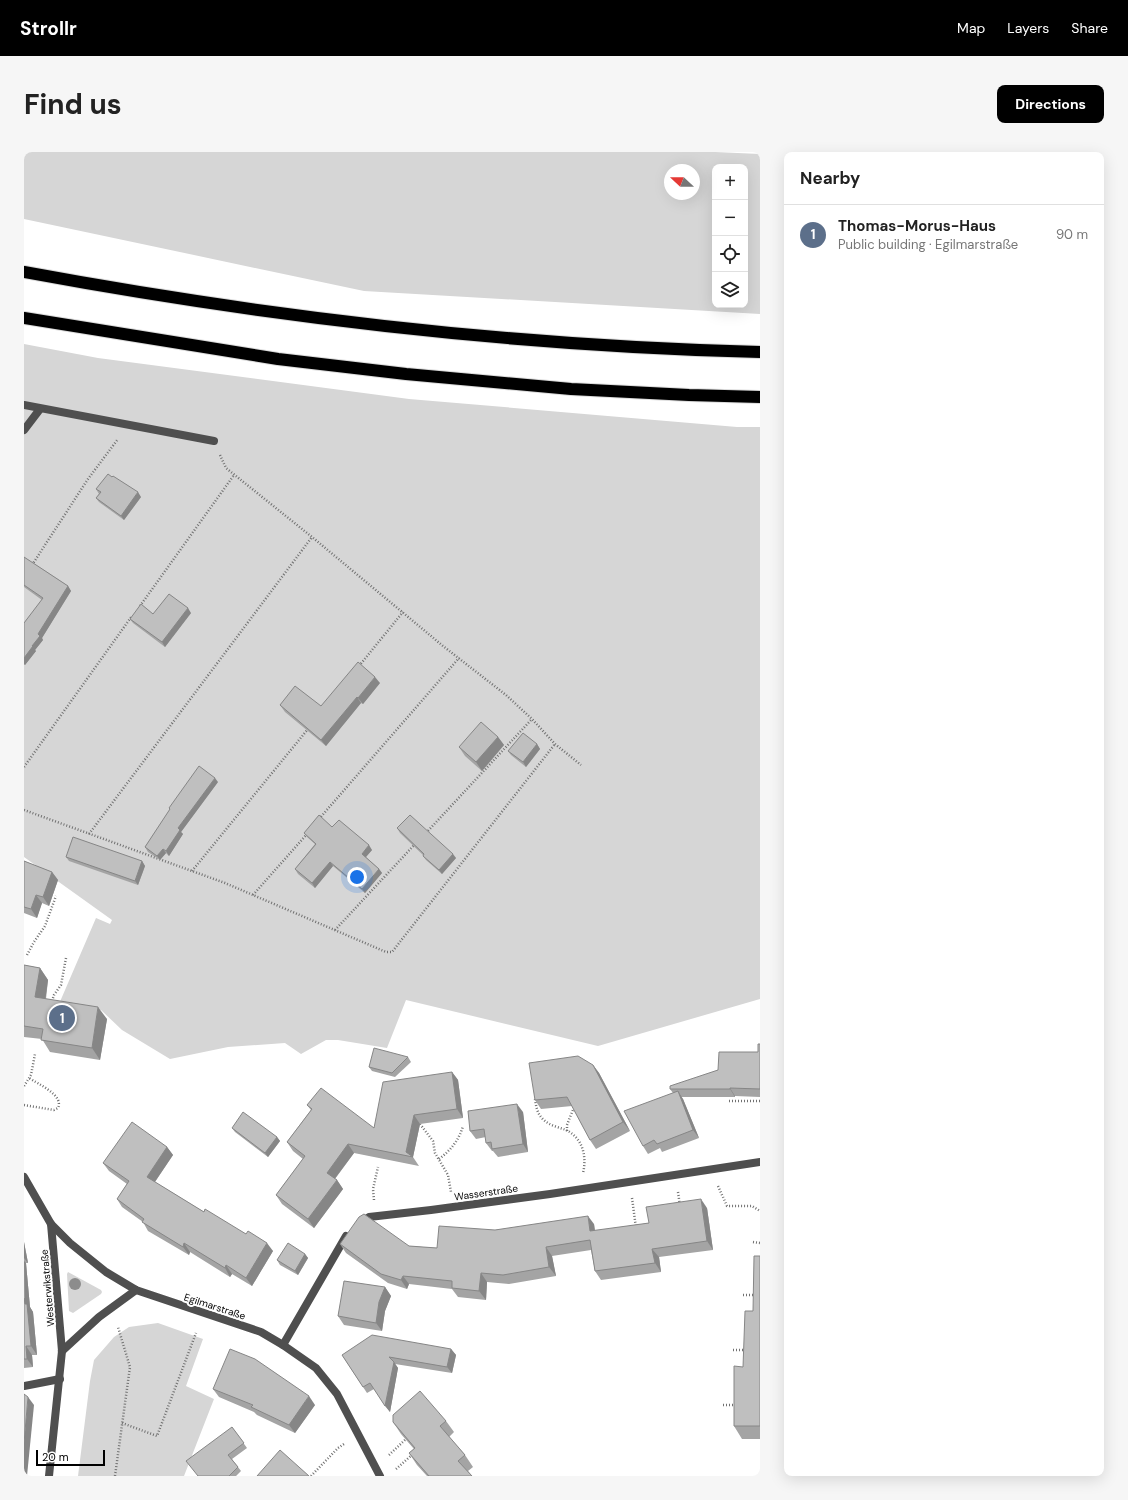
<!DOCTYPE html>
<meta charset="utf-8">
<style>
body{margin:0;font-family:"DM Sans",sans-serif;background:#f6f6f6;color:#222}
.controls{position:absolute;right:12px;top:12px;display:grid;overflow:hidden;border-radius:8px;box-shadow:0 4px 16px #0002}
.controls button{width:36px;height:36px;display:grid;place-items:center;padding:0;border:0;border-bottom:1px solid #e0e0e0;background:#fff;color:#222;font:20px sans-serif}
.compass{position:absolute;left:640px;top:12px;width:36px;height:36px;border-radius:50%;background:#fff;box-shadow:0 4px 16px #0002;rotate:292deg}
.scale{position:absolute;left:12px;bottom:10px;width:69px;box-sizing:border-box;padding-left:4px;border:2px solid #000;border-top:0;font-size:11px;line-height:14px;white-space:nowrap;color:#000;-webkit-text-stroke:3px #fff;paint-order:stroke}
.you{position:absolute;left:333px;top:725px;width:14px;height:14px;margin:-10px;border:3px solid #fff;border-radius:50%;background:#1a73e8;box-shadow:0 0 0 6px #1a73e833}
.badge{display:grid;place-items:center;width:26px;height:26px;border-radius:50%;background:#000;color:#fff;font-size:13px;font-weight:700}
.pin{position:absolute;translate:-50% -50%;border:2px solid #fff;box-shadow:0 1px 4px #0006}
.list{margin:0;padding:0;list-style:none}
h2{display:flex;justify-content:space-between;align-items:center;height:52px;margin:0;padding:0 16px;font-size:17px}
h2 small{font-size:13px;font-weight:400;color:#767676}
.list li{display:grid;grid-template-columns:26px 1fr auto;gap:12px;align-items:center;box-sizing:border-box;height:60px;padding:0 16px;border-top:1px solid #e0e0e0}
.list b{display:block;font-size:15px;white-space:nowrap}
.list p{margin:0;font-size:13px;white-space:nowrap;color:#767676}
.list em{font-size:13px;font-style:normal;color:#767676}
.icon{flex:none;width:22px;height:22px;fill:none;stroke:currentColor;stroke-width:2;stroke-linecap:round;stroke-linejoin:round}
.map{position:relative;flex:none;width:736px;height:1324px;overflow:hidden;border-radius:8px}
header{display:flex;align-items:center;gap:24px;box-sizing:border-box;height:56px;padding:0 20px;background:#000;color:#fff}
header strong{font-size:19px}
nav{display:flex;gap:22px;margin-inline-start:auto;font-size:14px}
.intro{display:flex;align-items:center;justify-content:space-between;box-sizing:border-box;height:96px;padding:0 24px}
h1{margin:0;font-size:28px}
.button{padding:10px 18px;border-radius:8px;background:#000;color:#fff;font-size:14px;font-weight:700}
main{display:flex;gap:24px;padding:0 24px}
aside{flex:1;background:#fff;border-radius:8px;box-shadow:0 4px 16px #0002}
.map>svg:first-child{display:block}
.green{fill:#d6d6d6;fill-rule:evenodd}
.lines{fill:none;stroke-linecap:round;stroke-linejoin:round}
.highway-casing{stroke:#dbdbdb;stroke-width:14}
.path{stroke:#717171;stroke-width:2.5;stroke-dasharray:1 2;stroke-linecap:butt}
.lane{stroke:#4f4f4f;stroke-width:8}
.street{stroke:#4f4f4f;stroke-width:8}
.highway{stroke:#000;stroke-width:12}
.tree{fill:#8c8c8c}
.wall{fill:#a4a4a4}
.shaded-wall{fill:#868686}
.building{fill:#bfbfbf;stroke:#868686}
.labels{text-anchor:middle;stroke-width:4;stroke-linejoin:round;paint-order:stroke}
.street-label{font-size:10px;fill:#000;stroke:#fff}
</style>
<header>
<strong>Strollr</strong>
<nav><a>Map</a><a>Layers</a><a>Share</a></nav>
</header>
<div class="intro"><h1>Find us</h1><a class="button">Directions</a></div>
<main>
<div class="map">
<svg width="736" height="1324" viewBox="0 0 736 1324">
<rect width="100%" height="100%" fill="#fff"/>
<g class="green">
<path d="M0,0H691L736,2V162L340,139L0,67ZM691,15H721V153H691ZM646,18H670V42H646Z"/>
<polygon points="0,192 74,206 385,247 713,275 736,275 736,847 574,894 382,848 363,896 314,888 302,888 277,902 261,891 204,895 146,907 98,878 77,858 35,852 72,766 86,772 88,768 0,705"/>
<polygon points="44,1120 77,1138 78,1140 77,1142 49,1161 45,1159 43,1122"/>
<polygon points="134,1171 179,1187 162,1234 190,1247 160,1324 54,1324 66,1229 70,1208 90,1185 105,1175"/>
</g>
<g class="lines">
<defs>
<g id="highway">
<path d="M0,120C243,165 489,194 736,200"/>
<polyline points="0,166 254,207 382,222 547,237 665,243 736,245"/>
</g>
</defs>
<use href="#highway" class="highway-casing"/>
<g class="path">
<polyline points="196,303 202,316 288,385 419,494 482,543 508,567 531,592 557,613"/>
<polyline points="8,413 64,327 94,287"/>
<polyline points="116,454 210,323"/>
<polyline points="335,514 379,460"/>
<polyline points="0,615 108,464"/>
<polyline points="0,658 201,731 362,800 368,800 531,592"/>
<polyline points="295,667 435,506"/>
<polyline points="402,681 508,567"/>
<polyline points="65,682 288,385"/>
<polyline points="168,719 284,577"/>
<polyline points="229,743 283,682"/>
<polyline points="311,778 392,691"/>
<polyline points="3,803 10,790 21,774 32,744"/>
<polyline points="28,849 30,843 37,833 42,806"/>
<polyline points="0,934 7,923 11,902"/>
<path d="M511,947C512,954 513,960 517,965C523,973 534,975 542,978C559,986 563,1005 559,1021"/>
<polyline points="705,949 736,949"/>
<path d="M0,953L30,958L34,956C40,943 14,932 5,926"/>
<polyline points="396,972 409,989 411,1001 424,1023 427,1040"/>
<polyline points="543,979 543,973 550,955"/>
<path d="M415,1007C427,998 435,988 439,974"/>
<polyline points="694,1034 703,1054 728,1054 736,1059"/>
<polyline points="654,1040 656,1054"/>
<polyline points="608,1046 612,1076"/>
<polyline points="350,1048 349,1037 354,1015"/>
<polyline points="729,1090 736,1091"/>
<polyline points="719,1143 736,1143"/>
<polyline points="709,1198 722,1198"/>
<polyline points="699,1253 712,1253"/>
<polyline points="98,1271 133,1284 172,1181"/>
<polyline points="365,1303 382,1287"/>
<polyline points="372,1317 389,1302"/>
<polyline points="91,1324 106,1215 94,1175"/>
<polyline points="287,1324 314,1296 320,1292"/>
</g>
<g class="lane">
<polyline points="0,253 190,289"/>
<polyline points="0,278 16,257"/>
<polyline points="0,1234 36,1227"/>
</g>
<g class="street">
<polyline points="0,1025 27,1072 46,1091 82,1120 112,1138 237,1180 259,1193 292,1216 313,1242 356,1324"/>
<polyline points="336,1071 345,1065 407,1058 526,1042 736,1010"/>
<polyline points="259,1193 322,1084"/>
<polyline points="38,1199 75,1165 112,1138"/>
<polyline points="25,1324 38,1199 27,1072"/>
</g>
<use href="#highway" class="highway"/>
</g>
<circle class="tree" cx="51" cy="1132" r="6"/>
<g class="wall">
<polygon points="72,337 117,345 100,368 75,350 72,346 75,342"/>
<polygon points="0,405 44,434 47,439 18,486 19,488 11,498 12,499 1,513 0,512 0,471 18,448 0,435"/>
<polygon points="167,461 141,495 109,471 106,467 129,462"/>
<polygon points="356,531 339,552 337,551 302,594 261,560 256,553 297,554"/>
<polygon points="474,585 480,593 458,619 441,604 435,595"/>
<polygon points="513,592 516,597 502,615 487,603 484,599"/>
<polygon points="194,630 157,680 159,682 145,704 142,701 136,708 124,700 121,695 146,658 145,656"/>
<polygon points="308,675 348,698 342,705 355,717 358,721 341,741 309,714 291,736 274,722 271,717 291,692 283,685 280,681"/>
<polygon points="373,676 432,706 418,722 402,708 399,704 399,703 376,681"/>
<polygon points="42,705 118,709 121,714 114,733 45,709"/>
<polygon points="0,709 28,720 34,728 25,754 18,751 13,766 0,761"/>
<polygon points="0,813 16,816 24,828 22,847 83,867 76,908 26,900 18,887 0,885"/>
<polygon points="736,892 736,945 711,944 711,945 657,945 659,947 675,986 638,1000 636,996 624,1002 619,994 649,941 646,937 694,918 734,900"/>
<polygon points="384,905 387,910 371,925 348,919 345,915"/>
<polygon points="569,913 575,921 606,979 572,997 566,988 548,954 517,957 511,948"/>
<polygon points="428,920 434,928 439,966 396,972 389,1005 395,1014 330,1001 311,1027 313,1028 319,1037 290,1076 258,1052 252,1043 279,1007 269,999 263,990 287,958 283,953 350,976"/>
<polygon points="499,960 504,1000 474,1005 469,999 468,999 462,991 462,985 452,987 446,979"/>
<polygon points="208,976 253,985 256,989 244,1005 211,980"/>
<polygon points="143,995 149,1003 131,1030 180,1060 249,1099 228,1134 208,1122 206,1125 166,1100 165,1103 124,1079 119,1070 98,1055 93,1047 103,1032 85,1019 79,1011"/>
<polygon points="683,1056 689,1098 635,1105 637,1120 577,1128 571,1119 567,1098 528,1104 532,1124 485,1132 463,1130 462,1148 434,1145 428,1137 385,1132 383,1137 364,1131 322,1101 316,1092 385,1094 413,1096 471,1078 570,1072 571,1079 625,1071"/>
<polygon points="0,1090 4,1111 2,1111 6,1155 9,1160 13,1203 8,1203 9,1215 0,1216"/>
<polygon points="281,1102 284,1106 274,1123 256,1113 253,1108"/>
<polygon points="736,1104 736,1287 718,1287 710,1274 719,1215 729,1159"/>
<polygon points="361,1135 367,1144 361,1159 358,1179 320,1173 314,1164"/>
<polygon points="427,1197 432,1203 428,1221 371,1212 374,1216 366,1260 350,1237 343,1241 318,1203"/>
<polygon points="189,1237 291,1253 271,1281 233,1263 230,1260 195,1245"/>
<polygon points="422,1269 430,1280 425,1285 441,1303 449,1315 444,1319 448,1324 403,1324 393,1313 385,1301 390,1297 377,1282 369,1270"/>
<polygon points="208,1275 223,1296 208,1307 217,1319 212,1324 174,1324"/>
</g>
<g class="shaded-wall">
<polygon points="114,340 117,345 100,368 97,364"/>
<polygon points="44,434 47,439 18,486 19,488 11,498 12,499 1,513 0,512 0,506 8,494 14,482"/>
<polygon points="164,456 167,461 141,495 138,490"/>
<polygon points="351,525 356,531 339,552 334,546"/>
<polygon points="333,545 337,551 302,594 297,588"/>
<polygon points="474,585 480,593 458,619 452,610"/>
<polygon points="513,592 516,597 502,615 499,610"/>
<polygon points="191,626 194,630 157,680 159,682 145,704 142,699 154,676"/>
<polygon points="345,693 348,698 341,706 338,702"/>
<polygon points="139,697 142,701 136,708 133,704"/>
<polygon points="429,702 432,706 418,722 415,718"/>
<polygon points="118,709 121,714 114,733 111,729"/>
<polygon points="306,710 309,714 291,736 288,731"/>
<polygon points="355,717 358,721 341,741 338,737"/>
<polygon points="28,720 34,728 25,754 19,745"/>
<polygon points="12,743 18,751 13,766 7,757"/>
<polygon points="16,816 24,828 20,857 11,845"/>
<polygon points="74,855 83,867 76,908 68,896"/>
<polygon points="569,913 575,921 606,979 599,970"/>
<polygon points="428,920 434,928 439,966 433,957"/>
<polygon points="706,936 711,944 711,945 706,937"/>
<polygon points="654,939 659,947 675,986 669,978"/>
<polygon points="493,952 499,960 504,1000 499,992"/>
<polygon points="390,963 396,972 389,1005 382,1000"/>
<polygon points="253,985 256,989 244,1005 241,1001"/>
<polygon points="324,992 330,1001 309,1029 303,1021"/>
<polygon points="143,995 149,1003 128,1034 123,1025"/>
<polygon points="313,1028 319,1037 290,1076 284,1067"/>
<polygon points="677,1047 683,1056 689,1098 683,1089"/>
<polygon points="564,1064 570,1072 572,1088 566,1079"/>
<polygon points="0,1090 4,1111 0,1106"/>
<polygon points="160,1091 166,1100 165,1103 159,1095"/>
<polygon points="243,1091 249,1099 228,1134 222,1126"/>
<polygon points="522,1095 528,1104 532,1124 525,1115"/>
<polygon points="628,1097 635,1105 637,1120 631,1111"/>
<polygon points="281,1102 284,1106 274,1123 271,1119"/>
<polygon points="0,1109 2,1111 6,1155 9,1160 13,1203 7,1194 1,1152"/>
<polygon points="202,1113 208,1122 206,1125 201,1116"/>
<polygon points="457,1121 463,1130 462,1148 455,1139"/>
<polygon points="379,1124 385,1132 383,1137 377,1128"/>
<polygon points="361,1135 367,1144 361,1159 358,1179 352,1171 355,1150"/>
<polygon points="2,1194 8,1203 9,1215 3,1207"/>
<polygon points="427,1197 432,1203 428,1221 423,1215"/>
<polygon points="370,1210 374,1216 366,1260 361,1254"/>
<polygon points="285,1244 291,1253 271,1281 265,1273"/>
<polygon points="4,1245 10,1253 3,1324 0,1324 0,1291"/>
</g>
<g class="building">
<polygon points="84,322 88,325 89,324 114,340 97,364 72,346 77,340 72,337"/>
<polygon points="0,405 44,434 14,482 16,484 8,494 9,494 0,506 0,471 19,446 0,433"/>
<polygon points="145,442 164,456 138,490 106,467 117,452 129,462"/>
<polygon points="334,510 351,525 334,546 333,545 297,588 256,553 271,534 297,554"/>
<polygon points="457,570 474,585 452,610 435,595"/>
<polygon points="499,581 513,592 499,610 484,599"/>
<polygon points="175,614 191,626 154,676 156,678 142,699 139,697 133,704 121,695 146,657 145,656"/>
<polygon points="295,663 308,675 315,668 345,693 338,702 355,717 338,737 306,710 288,731 271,717 292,692 280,681"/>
<polygon points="386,663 429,702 415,718 399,704 400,702 373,676"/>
<polygon points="49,685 118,709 111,729 42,705"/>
<polygon points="0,709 28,720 19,745 12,743 7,757 0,755"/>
<polygon points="0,813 16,816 11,845 74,855 68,896 17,888 19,877 0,874"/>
<polygon points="734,892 736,892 736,937 706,936 706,937 646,937 646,934 694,918 695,900 734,900"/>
<polygon points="350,896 384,905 368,921 345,915"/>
<polygon points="554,904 569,913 599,970 566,988 543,945 511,948 505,911"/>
<polygon points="428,920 433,957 390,963 382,1000 389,1005 324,992 303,1021 313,1028 284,1067 252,1043 281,1004 263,990 288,957 283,953 297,936 350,976 359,930"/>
<polygon points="654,939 669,978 633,992 630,988 619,994 600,959"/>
<polygon points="493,952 499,992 468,997 467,990 462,991 460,977 446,979 444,959"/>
<polygon points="219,960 253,985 241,1001 208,976"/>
<polygon points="108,970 143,995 123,1025 180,1060 181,1057 222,1082 224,1079 243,1091 222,1126 202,1113 201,1116 160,1091 159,1095 118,1070 120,1067 93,1047 105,1029 79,1011"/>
<polygon points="677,1047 683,1089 628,1097 631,1111 571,1119 566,1088 522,1095 525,1115 479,1123 457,1121 455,1139 428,1136 428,1129 379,1124 377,1128 357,1122 316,1092 335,1065 340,1062 385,1094 413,1096 415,1074 471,1078 564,1064 566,1079 625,1071 622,1055"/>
<polygon points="264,1091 281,1102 271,1119 253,1108"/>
<polygon points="730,1104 736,1104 736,1274 710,1274 710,1214 719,1215 721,1159 729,1159"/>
<polygon points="320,1129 361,1135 355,1150 352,1171 314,1164"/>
<polygon points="0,1146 1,1152 3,1152 7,1194 2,1194 3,1207 0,1207"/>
<polygon points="348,1183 427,1197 423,1215 365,1205 370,1210 361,1254 346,1231 339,1235 318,1203"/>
<polygon points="206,1197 231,1207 285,1244 265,1273 227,1255 229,1253 189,1237"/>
<polygon points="396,1239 422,1269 416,1274 441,1303 434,1309 448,1324 405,1324 385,1301 391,1296 369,1270 369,1263"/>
<polygon points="0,1242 4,1245 0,1291"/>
<polygon points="208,1275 220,1291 204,1303 214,1315 205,1324 174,1324 162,1309"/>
<polygon points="256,1298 285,1324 233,1324"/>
</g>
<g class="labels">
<g class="street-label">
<text transform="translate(462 1040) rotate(-8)" y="4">Wasserstraße</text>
<text transform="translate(23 1136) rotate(-95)" y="4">Westerwikstraße</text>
<text transform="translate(191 1154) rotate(18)" y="4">Egilmarstraße</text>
</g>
</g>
</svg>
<div class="controls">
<button>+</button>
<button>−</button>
<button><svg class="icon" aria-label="locate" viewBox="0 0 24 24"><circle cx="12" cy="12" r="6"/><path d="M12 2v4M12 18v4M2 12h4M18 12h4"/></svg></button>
<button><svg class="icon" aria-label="layers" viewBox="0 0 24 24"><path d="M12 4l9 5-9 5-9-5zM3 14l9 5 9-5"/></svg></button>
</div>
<svg class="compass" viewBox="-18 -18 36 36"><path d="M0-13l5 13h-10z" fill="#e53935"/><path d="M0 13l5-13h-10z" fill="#767676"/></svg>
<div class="scale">20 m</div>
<div class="you"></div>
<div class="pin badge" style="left:38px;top:866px;background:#5c6f8a">1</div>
</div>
<aside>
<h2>Nearby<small></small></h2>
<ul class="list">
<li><span class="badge" style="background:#5c6f8a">1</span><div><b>Thomas-Morus-Haus</b><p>Public building · Egilmarstraße</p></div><em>90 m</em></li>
</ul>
</aside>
</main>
